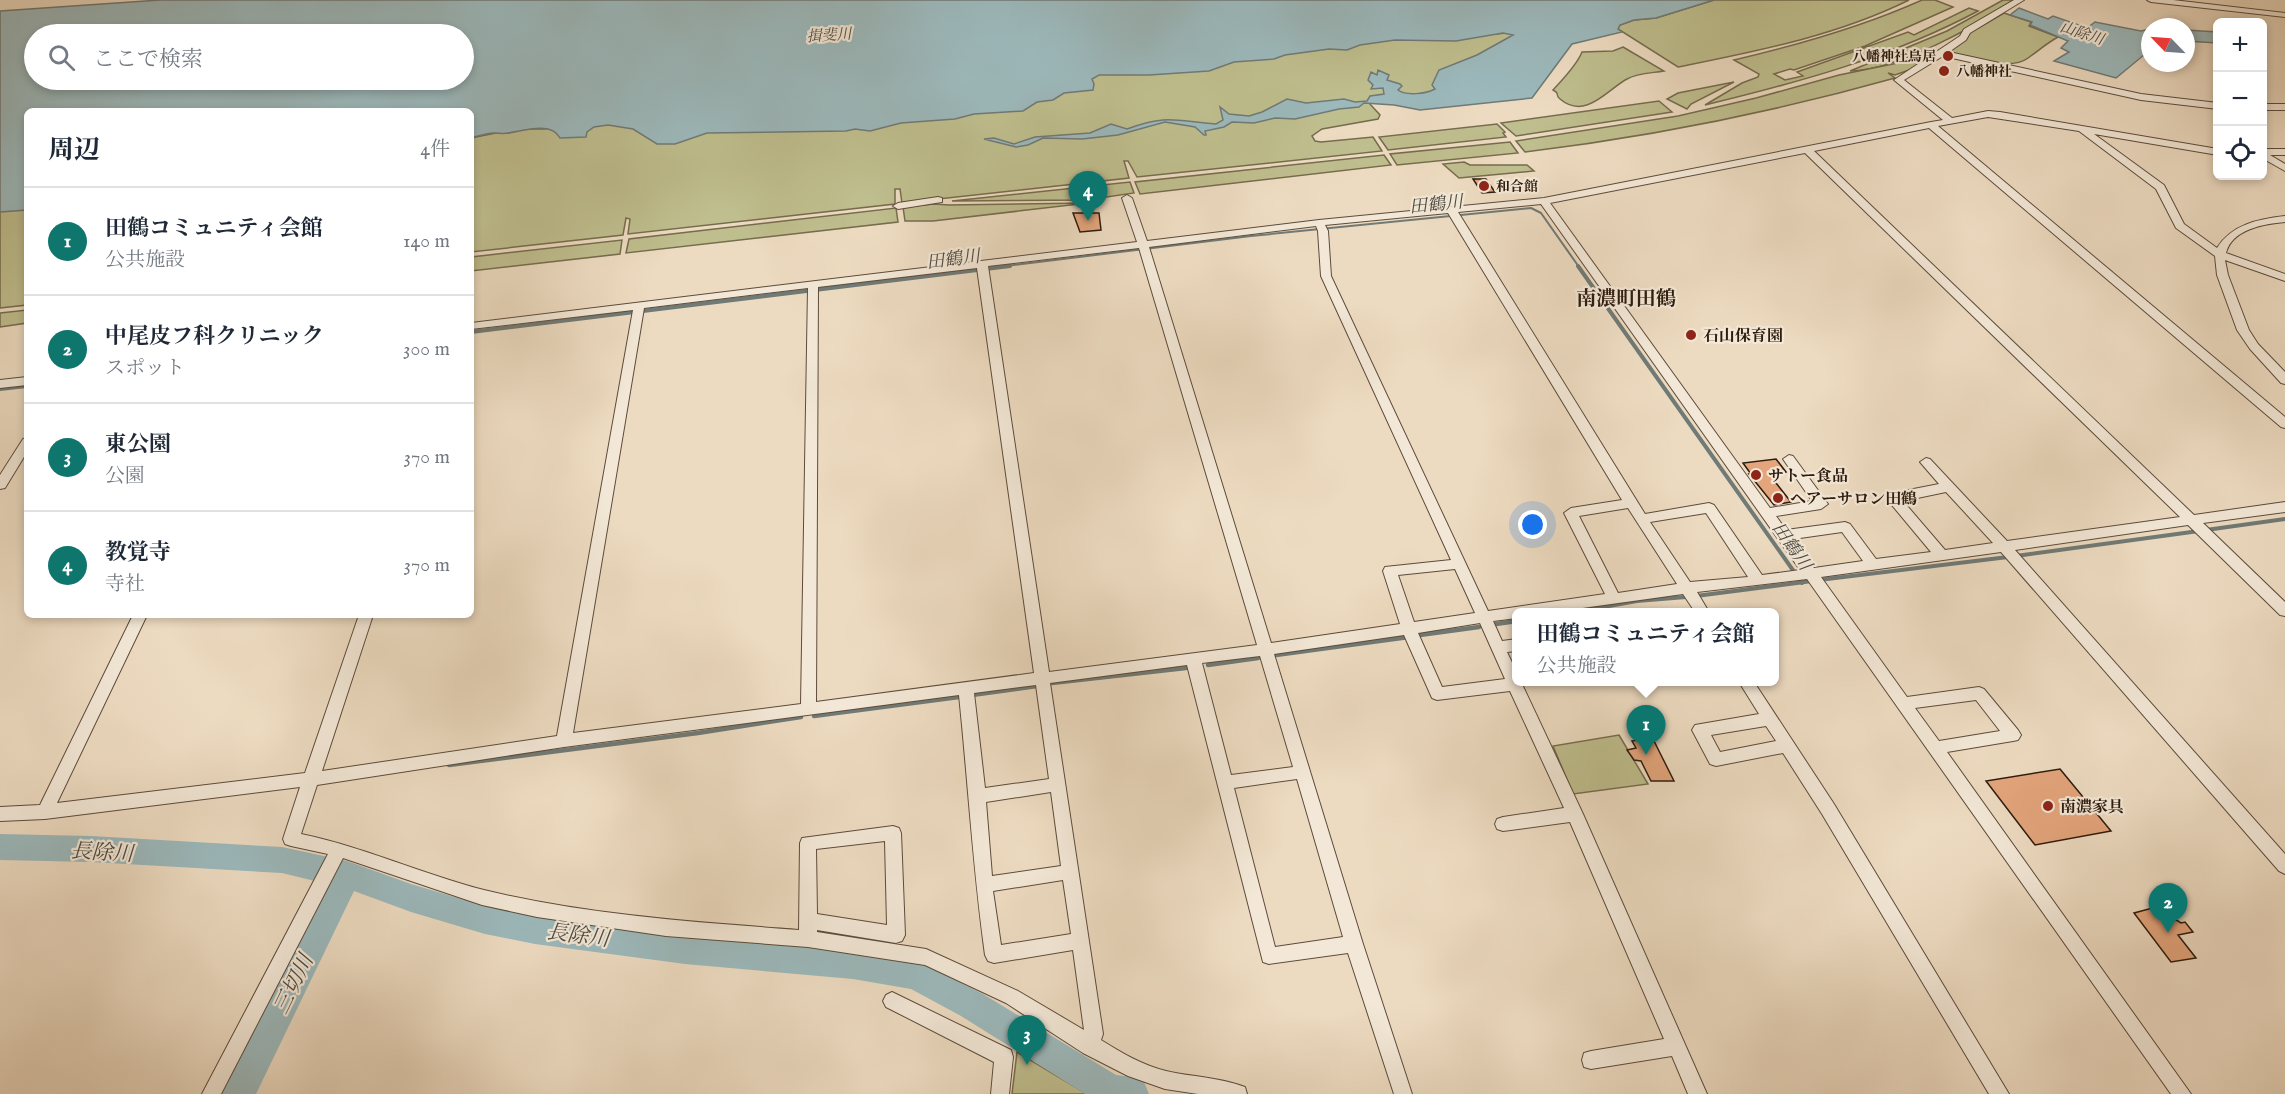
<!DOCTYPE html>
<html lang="ja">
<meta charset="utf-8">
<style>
body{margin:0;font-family:"IM FELL English","Noto Serif JP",serif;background:#f2f2f3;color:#1f2937}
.controls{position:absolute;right:18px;top:18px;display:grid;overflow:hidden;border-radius:9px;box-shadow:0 3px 9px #0003}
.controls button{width:54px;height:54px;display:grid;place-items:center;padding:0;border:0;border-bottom:2px solid #e0e1e3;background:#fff;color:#1f2937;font:30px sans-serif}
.compass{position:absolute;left:2141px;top:18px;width:54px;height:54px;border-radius:50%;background:#fff;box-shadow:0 3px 9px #0003;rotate:295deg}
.you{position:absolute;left:1533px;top:525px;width:21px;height:21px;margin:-15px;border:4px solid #fff;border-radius:50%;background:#1a73e8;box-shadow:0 0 0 9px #1a73e833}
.badge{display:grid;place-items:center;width:39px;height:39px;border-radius:50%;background:#0f766e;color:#fff;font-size:20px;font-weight:700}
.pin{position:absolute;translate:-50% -50px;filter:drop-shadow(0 2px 3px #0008)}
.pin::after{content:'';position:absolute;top:32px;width:21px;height:18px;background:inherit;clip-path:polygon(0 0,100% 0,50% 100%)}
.popup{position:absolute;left:1512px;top:608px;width:267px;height:78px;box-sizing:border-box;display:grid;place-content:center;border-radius:9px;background:#fff;filter:drop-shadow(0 2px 4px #0005);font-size:20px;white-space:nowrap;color:#747a83}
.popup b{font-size:22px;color:#1f2937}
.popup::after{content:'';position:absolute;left:50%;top:100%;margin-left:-12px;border:12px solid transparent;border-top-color:#fff}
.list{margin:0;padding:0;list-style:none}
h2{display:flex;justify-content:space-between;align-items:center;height:78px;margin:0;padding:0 24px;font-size:26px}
h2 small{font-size:20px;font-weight:400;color:#747a83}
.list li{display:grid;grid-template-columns:39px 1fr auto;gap:18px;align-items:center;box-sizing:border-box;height:108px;padding:0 24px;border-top:2px solid #e0e1e3}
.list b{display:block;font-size:22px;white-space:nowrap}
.list p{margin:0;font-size:20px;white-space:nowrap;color:#747a83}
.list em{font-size:20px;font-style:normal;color:#747a83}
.icon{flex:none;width:33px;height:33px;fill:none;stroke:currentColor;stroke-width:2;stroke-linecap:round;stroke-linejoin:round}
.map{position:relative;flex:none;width:2285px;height:1094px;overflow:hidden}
.search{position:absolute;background:#fff;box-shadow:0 3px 9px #0003;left:24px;top:24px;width:450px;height:66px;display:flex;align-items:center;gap:15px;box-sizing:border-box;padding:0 21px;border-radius:33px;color:#747a83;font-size:22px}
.panel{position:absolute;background:#fff;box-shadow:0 3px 9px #0003;left:24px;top:108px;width:450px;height:510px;border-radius:9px}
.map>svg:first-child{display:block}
.green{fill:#bfbe8e;stroke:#766c4e;stroke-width:1.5}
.water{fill:#9cb9bc;stroke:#707a76;stroke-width:1.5;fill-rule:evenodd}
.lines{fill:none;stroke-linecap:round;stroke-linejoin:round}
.stream-far2{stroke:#707a76;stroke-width:2}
.stream-far1{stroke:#707a76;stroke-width:4}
.stream{stroke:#707a76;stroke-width:4.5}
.river{fill:#9cb9bc;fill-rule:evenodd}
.building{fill:#e4a57c;stroke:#2d1b0e;stroke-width:1.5}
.minor-casing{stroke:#5d4b3b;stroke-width:2}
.minor{fill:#f3e8d7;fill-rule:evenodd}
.poi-dot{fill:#8f2418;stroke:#f3e8d7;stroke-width:2}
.labels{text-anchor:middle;stroke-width:4.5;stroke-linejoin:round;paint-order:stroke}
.far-poi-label{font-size:14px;font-weight:bold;fill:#2d1b0e;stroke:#f3e8d7;text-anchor:start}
.far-water-label{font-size:15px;font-style:italic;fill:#4e4a42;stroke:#f3e8d7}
.poi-label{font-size:16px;font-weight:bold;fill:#2d1b0e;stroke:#f3e8d7;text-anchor:start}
.water-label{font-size:18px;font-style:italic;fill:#4e4a42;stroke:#f3e8d7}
.quarter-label{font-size:20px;font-weight:bold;fill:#2d1b0e;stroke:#f3e8d7}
.near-water-label{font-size:21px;font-style:italic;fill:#4e4a42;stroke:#f3e8d7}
</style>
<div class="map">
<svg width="2285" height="1094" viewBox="0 0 2285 1094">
<rect width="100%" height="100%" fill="#eddbc1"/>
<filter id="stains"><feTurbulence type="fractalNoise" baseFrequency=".00333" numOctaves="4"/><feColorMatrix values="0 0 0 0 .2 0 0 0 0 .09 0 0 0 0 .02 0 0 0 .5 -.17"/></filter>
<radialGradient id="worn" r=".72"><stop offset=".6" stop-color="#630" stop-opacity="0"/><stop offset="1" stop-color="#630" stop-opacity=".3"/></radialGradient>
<g class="green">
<path d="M1714,0H1909C1836,36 1757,51 1678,67L1618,29L1620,25L1634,20L1656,18Z"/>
<path d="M1922,0H1935L1953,7L1865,46L1794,70L1790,69L1774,74L1785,80L1803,76L1797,72L1908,32L1914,35L1969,8L1978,11C1892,57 1800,82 1705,105L1742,83L1758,77L1759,74L1734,60C1798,45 1862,27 1922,0Z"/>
<path d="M2003,0H2016C1975,26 1899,70 1850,71L1947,31Z"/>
<path d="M2004,13L2031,22L2029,26L2058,37C2047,43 2038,51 2028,58C2010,72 1967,57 1946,52L1959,39Z"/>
<polygon points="1541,31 1439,90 1412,96 1402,95 1369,103 1380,115 1378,119 1322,129 1312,136 1315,141 1321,142 1373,137 1382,151 1137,177 1128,161 1124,161 1129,178 902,203 900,189 895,189 895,204 628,234 630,219 626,218 623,235 471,252 471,138 496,133 509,133 522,129 543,129 1084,74 1353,42"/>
<path d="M1623,47L1664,71C1653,73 1637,73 1627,79C1609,88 1586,121 1560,99C1554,94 1561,94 1553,90C1563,79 1577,65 1582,52L1613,51Z"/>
<path d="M1932,56L1912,71L1909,70L1895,75L1888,73L1895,78C1774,112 1649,137 1525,152L1516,141L1678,116L1756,98L1839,75Z"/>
<polygon points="1734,82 1691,104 1687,109 1667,99 1678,93"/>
<polygon points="1659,101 1672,112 1516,136 1501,123"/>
<polygon points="1497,124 1505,132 1503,133 1506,137 1388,150 1379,137"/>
<polygon points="1510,142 1518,153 1397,165 1390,154"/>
<polygon points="1384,155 1391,165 1140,194 1135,182"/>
<polygon points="1464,162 1470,165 1527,165 1534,171 1459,178 1443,164"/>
<polygon points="1130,182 1134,193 1086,200 952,201"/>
<polygon points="0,184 27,184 27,305 0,308"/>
<polygon points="1088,203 933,221 905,221 903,207 934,204 949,205"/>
<polygon points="896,208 898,222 626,253 629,239"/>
<polygon points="622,240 620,254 471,271 471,257"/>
<polygon points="27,310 27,323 0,327 0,313"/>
<polygon points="1619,735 1648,784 1573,794 1553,746"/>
<polygon points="1017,1052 1087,1094 1012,1094"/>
</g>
<g class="water">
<path d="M160,0H1714L1656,18L1634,20L1620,25L1618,29L1622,32L1572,44L1532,98L1420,110L1394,105L1364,103L1359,107L1339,109L1295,119L1275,118L1254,123L1232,122L1224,127L1205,131L1206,135H1204L1195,127L1165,122L1118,135L1082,139L1043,138L1028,145L1016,147L984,139L994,138L1014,144L1035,137L1090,133L1111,124L1127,129C1168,114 1175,121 1216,124L1223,120L1220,107L1229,114L1249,116L1262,112L1287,99L1306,103L1344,99L1355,102L1367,101L1370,96L1384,94L1383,88L1371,89L1373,85L1368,80L1371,72L1377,75L1378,70L1389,75L1387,80L1400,84L1402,86L1398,90C1406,96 1426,94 1435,89L1432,85L1439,70L1477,55L1513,35L1503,33L1456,41L1395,40L1360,45L1347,50L1329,49L1285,55L1274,59L1234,62L1209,71L1149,75H1099L1092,79L1094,84L1093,90L1064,93L1053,100L1037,102L1023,111L974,114L955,119L901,123L870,131L855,129L846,131L707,133L675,144H657L633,129L608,125L594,127L587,132L586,137L560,138C551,121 523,131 508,133C503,134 499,133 494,133C486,133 478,136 471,138V111H27V210L0,212V11ZM464,34V80H34V34Z"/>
<polygon points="2019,8 2048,19 2053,16 2087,28 2095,22 2141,31 2150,29 2150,50 2116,78 2054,61 2069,52 2061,48 2068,41 2030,25 2032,22 2010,15"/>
<polygon points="2186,30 2217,32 2217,43 2186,41"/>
</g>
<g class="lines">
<polyline class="stream-far2" points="997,267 1251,236 1531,208 1541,213 1579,267"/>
<g class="stream-far1">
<polyline points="1578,266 1802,583"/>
<polyline points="471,332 1010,266"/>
<polyline points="0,389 27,386"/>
<polyline points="2206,530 2285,519"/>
<polyline points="2016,556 2199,531"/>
<polyline points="1819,580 2008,557"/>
<polyline points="1696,596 1812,581"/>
<polyline points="1575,612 1637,601 1686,597"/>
<polyline points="1509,622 1517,621"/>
</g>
<g class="stream">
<polyline points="1496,624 1517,621"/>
<polyline points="1420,635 1479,627"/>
<polyline points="1276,655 1409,637"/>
<polyline points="1208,665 1258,658"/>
<polyline points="1052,683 1186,668"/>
<polyline points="972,695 1037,686"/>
<polyline points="814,716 959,697"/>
<polyline points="449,765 698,733 801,717"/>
</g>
<polygon class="river" points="0,834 91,836 282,847 347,861 411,884 485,906 535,916 685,934 853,949 915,960 983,994 1116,1075 1132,1077 1144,1082 1149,1094 1085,1094 961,1016 911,989 853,979 685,964 535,944 485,934 411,912 354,891 256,1094 221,1094 327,884 282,873 91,862 0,860"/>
</g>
<g class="building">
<polygon points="1473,179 1486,179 1495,192 1482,193"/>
<polygon points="1073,213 1099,213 1101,230 1080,232"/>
<polygon points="1776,459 1786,472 1769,474 1791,502 1774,505 1749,474 1751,474 1743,463"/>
<polygon points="1652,737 1674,781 1651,781 1641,761 1634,760 1627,750 1636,748 1632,741"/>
<polygon points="2060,769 2111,831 2035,845 1986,781"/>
<polygon points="2156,907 2164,918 2170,916 2181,923 2185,922 2193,932 2178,935 2196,958 2171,962 2134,913"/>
</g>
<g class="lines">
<defs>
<g id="minor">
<path d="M2014,0H2024L1970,33L1966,40L1949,52L2141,94L2218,103V109L2141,100L1943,56L1904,80L1952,118L1988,111L2000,112L2218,149V155L2094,134L2164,185L2184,224L2217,248C2232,224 2259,219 2285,216V222C2264,224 2232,229 2226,253L2285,274V281L2225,260L2228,275L2249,330L2258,344L2285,372V384L2281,383L2250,349L2237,330L2217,275L2215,256L2176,228L2156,189L2079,131L1988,117L1938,126L2285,417V428L2281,427L1929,128L1814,151L2194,515L2285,502V512L2203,523L2285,602V616L2280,615L2188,525L2015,550L2285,854V874L2279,871L2001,552L1821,577L1907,697L1979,687L1984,689L2018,730L2021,735L2018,740L2013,741L1947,752L2191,1094H2171L1807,579L1697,592L1709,612H1695L1683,594L1554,612H1517V618L1493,621L1502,641L1517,639V651L1507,652L1517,673V682H1521L1522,684L1583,814L1707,1094H1688L1672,1056L1591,1069L1584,1067L1582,1060L1584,1053L1591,1051L1664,1039L1570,822L1503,831L1497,829L1495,824L1497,819L1503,817L1564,808L1510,691L1437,700L1432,698L1404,635L1274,654L1363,944L1412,1094H1394L1348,953L1269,964L1263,962L1187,665L1050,683L1103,1034L1101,1040C1122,1053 1142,1065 1166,1071C1192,1077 1219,1077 1245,1087L1247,1094H1198L1165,1089L1128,1076L1083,1053L1006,1003L925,965L808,947L666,936L537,917L482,905L343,858L221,1094H202L328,854L291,846L285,844L283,839L300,787L45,819L0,821V807L40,805L133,615H147L57,803L305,773L359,615H373L322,771L557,736L633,310L471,329V323L1137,242L1122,198L1127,195L1132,198L1147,241L1319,220L1544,198L1931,122L1943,120L1894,80L1960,36L1964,29ZM1805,153L2180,517L2007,541L1930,459L1926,458L1920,462L1939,484L1893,493L1886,498L1931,552L1876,559L1850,524L1845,522L1786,530L1776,516L1821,509L1828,504L1793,456L1789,455L1783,459L1812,501L1770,508L1550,203ZM1541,204L1800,570L1762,575L1714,505L1709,503L1645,514L1458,212ZM1448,213L1622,500L1571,508L1564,513L1605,594L1488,611L1331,276L1328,231L1325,225ZM1316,226L1318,231L1321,276L1451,560L1385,567L1383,571L1400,624L1271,643L1149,247ZM1139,248L1257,645L1049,672L988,266ZM977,268L1034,673L816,702L818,287ZM808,288L801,704L573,733L644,308ZM1946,492L1993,543L1945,550L1903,501ZM1628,508L1677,584L1618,593L1579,516ZM1706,513L1748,577L1690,582L1650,522ZM1842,532L1863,561L1814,568L1793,539ZM1455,569L1475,613L1414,622L1398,575ZM1480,623L1505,679L1442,687L1418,633ZM1260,656L1293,767L1231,775L1202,663ZM1036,685L1049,779L985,788L974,693ZM959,695C968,782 973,869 985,955L988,961L994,963L1073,950L1084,1030L1018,991L926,949L817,932V930L896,943L902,941L905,935L901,833L899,828L893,826L802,838L800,843L799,930C694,922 587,915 484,890C422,874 364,847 301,834L317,785L564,747ZM1976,700L2000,731L1939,741L1915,708ZM1297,779L1343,937L1275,947L1234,788ZM1051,792L1061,866L992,876L986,802ZM885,841L887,925L817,914L816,849ZM1063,880L1071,934L1001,945L993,891Z"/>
<polygon points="2147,0 2173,0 2285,13 2285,17 2151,2"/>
<rect x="2262" y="104" width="23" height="6"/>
<polygon points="2262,149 2285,149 2285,155 2270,155 2285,164 2285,171 2262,158"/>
<polygon points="938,197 942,198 942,202 898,209 893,206 898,203"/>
<polygon points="27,377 27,385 0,388 0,380"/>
<polygon points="27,438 27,452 5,488 0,489 0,475 23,439"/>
<path d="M1739,682H1754L1834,804L2009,1094H1989L1822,814L1783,753L1716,766L1710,764L1692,730L1695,725L1759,714ZM1766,726L1776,741L1720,752L1711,735Z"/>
<polygon points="892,992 1011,1050 1013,1057 1009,1094 991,1094 994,1062 886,1007 883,1001 886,995"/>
</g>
</defs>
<use href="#minor" class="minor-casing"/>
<use href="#minor" class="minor"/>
</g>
<g class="poi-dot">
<circle cx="1948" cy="56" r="6"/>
<circle cx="1944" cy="71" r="6"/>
<circle cx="1484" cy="186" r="6"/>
<circle cx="1691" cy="335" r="6"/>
<circle cx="1756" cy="475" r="6"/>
<circle cx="1778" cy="498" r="6"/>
<circle cx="2048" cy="806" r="6"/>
</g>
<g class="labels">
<g class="far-poi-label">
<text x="1936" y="61" text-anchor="end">八幡神社鳥居</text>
<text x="1956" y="76">八幡神社</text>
<text x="1496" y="191">和合館</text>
</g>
<g class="far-water-label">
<text transform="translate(2082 33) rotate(18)" y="5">山除川</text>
<text transform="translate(829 35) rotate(-4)" y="5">揖斐川</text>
</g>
<g class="poi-label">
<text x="1703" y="341">石山保育園</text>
<text x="1768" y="481">サトー食品</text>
<text x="1790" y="504">ヘアーサロン田鶴</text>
<text x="2060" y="812">南濃家具</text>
</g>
<g class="water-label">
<text transform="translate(1436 204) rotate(-6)" y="6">田鶴川</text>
<text transform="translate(953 259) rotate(-7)" y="6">田鶴川</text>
<text transform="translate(1792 546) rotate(55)" y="6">田鶴川</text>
</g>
<g class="quarter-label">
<text x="1626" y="305">南濃町田鶴</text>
</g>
<g class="near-water-label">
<text transform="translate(102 852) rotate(3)" y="7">長除川</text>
<text transform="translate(578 935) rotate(7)" y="7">長除川</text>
<text transform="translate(293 984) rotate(-64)" y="7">三切川</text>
</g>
</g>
<rect width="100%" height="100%" filter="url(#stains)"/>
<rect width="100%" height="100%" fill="url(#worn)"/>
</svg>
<div class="controls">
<button>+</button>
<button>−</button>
<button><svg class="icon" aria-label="locate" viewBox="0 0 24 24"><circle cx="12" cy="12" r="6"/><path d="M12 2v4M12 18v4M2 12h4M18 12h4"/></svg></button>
</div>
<svg class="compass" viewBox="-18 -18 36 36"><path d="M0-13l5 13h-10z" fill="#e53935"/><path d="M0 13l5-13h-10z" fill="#747a83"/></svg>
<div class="you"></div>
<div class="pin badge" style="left:1646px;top:755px">1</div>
<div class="popup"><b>田鶴コミュニティ会館</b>公共施設</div>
<div class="pin badge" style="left:2168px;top:933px">2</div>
<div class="pin badge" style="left:1027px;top:1065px">3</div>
<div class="pin badge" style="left:1088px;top:221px">4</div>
<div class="search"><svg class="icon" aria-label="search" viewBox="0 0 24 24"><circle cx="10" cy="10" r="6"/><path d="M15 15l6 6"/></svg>ここで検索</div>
<section class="panel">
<h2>周辺<small>4件</small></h2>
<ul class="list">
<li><span class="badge">1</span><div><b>田鶴コミュニティ会館</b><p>公共施設</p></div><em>140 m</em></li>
<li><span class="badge">2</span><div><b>中尾皮フ科クリニック</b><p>スポット</p></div><em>300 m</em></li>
<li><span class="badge">3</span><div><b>東公園</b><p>公園</p></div><em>370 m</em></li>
<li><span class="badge">4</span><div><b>教覚寺</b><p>寺社</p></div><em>370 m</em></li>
</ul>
</section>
</div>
